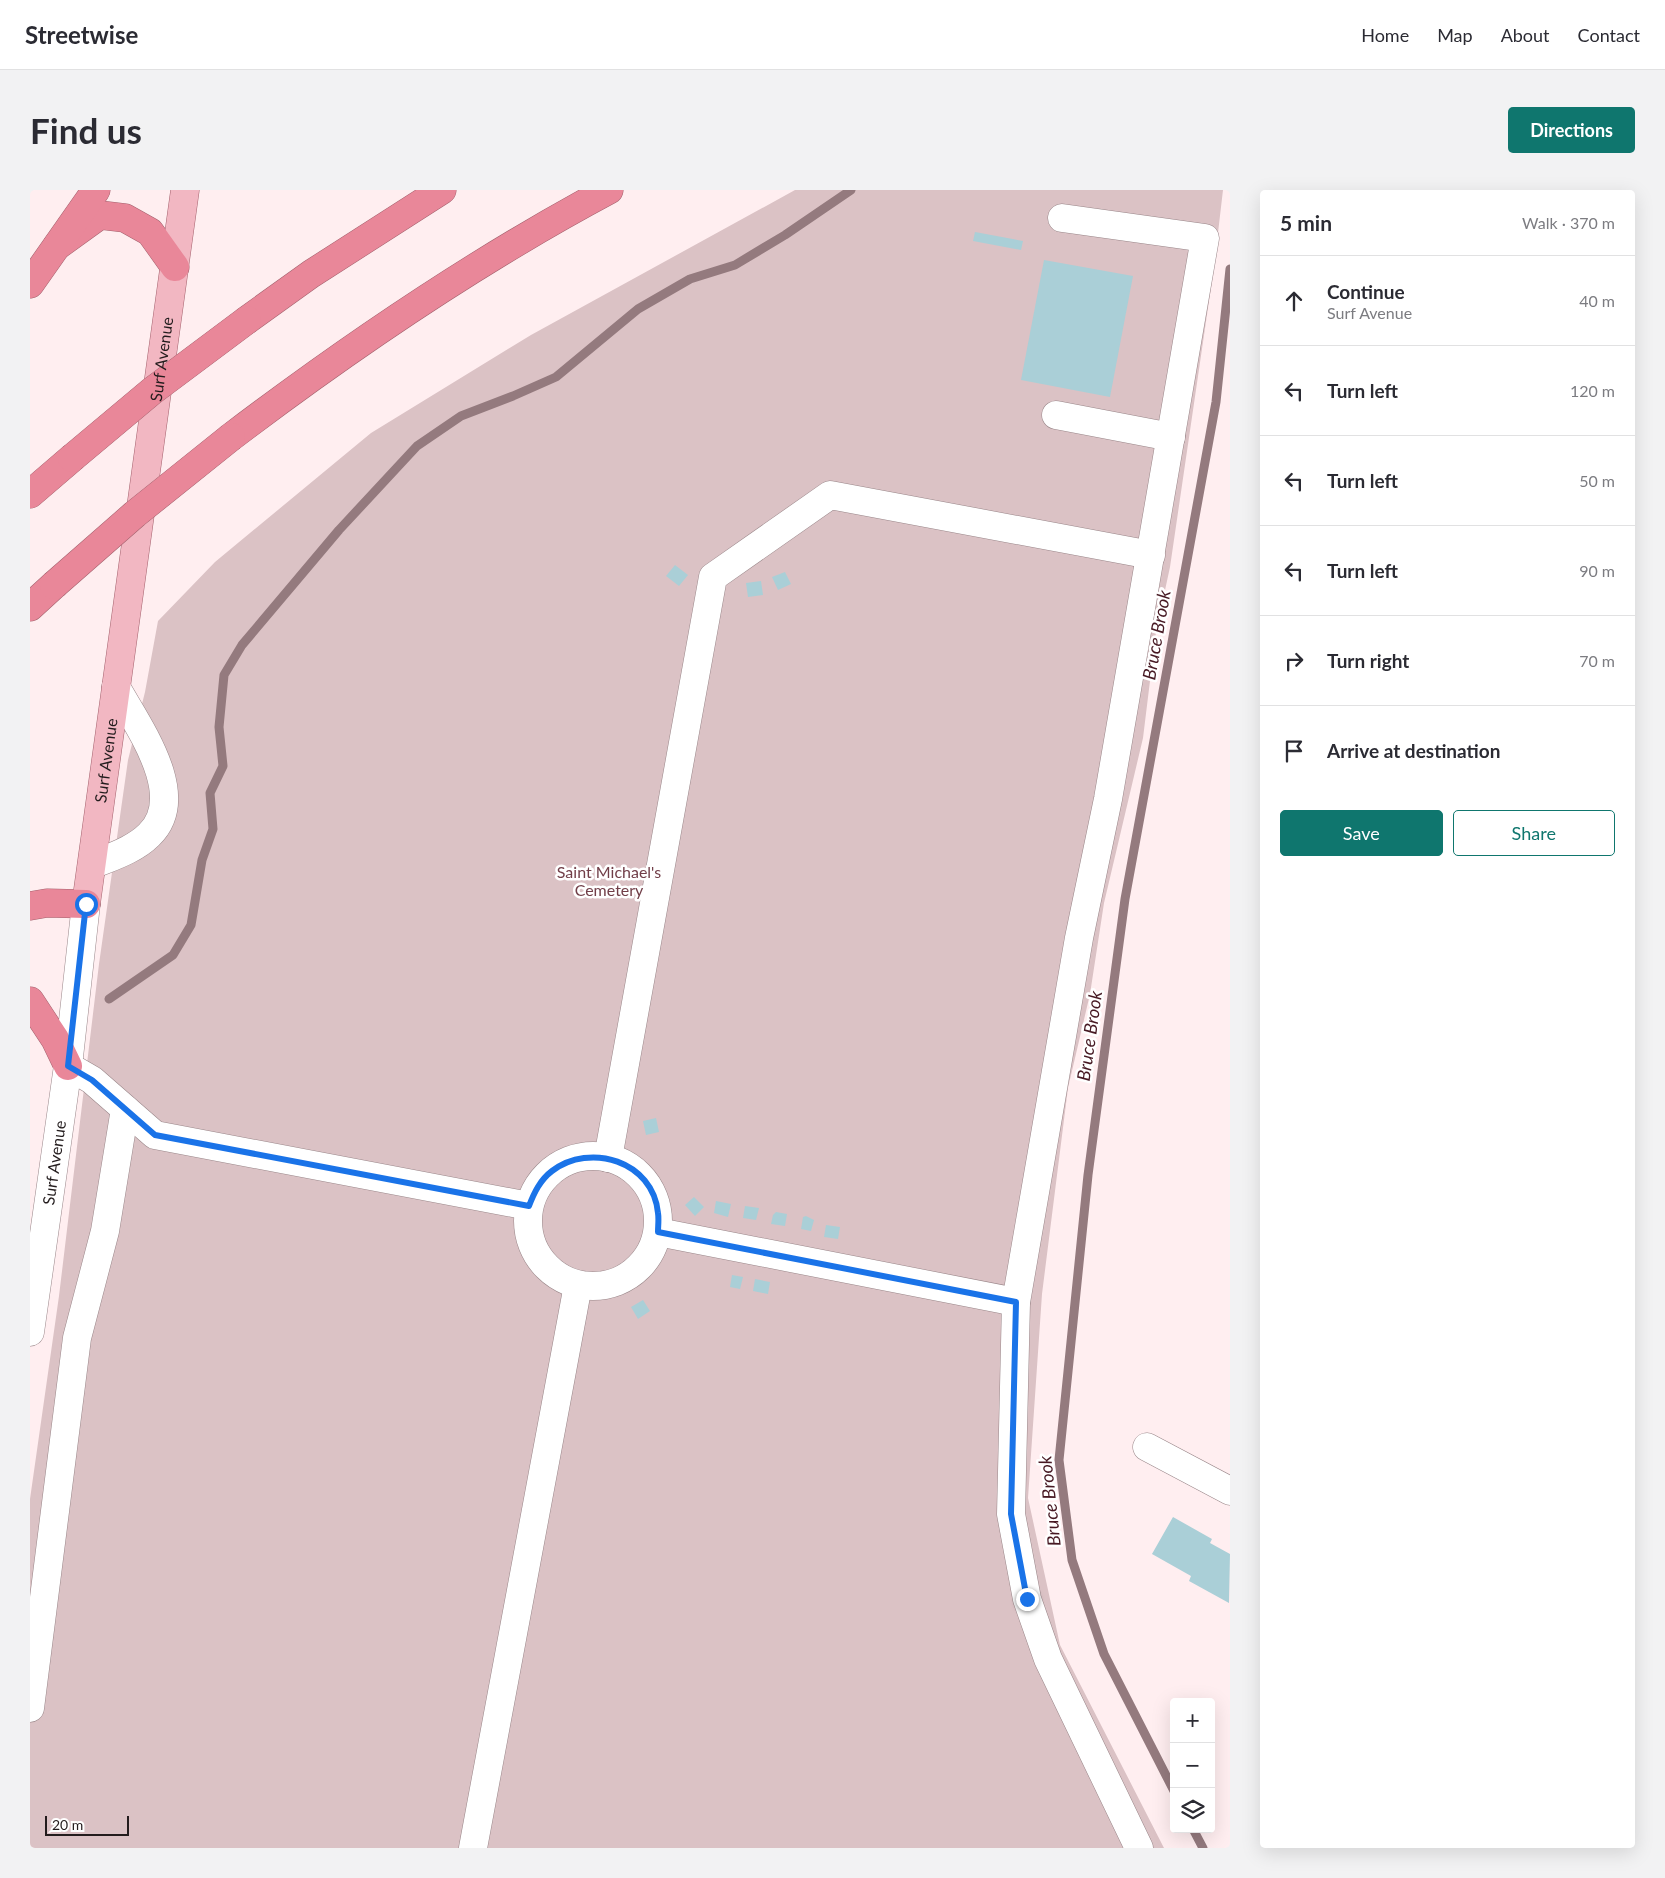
<!DOCTYPE html>
<meta charset="utf-8">
<style>
body{margin:0;font-family:Lato,sans-serif;background:#f2f2f3;color:#2b2b33}
.controls{position:absolute;right:15px;bottom:15px;display:grid;overflow:hidden;border-radius:5px;box-shadow:0 5px 20px #0002}
.controls button{width:45px;height:45px;display:grid;place-items:center;padding:0;border:0;border-bottom:1px solid #e1e1e2;background:#fff;color:#2b2b33;font:25px sans-serif}
.scale{position:absolute;left:15px;bottom:12px;width:84px;box-sizing:border-box;padding-left:5px;border:2px solid #231c1d;border-top:0;font-size:14px;line-height:18px;white-space:nowrap;color:#231c1d;-webkit-text-stroke:4px #fff;paint-order:stroke}
.stop{position:absolute;width:15px;height:15px;margin:-11px;border:4px solid #1a73e8;border-radius:50%;background:#fff}
.stop.end{background:#1a73e8;border-color:#fff;box-shadow:0 1px 5px #0008}
.list{margin:0;padding:0;list-style:none}
h2{display:flex;justify-content:space-between;align-items:center;height:65px;margin:0;padding:0 20px;font-size:21px}
h2 small{font-size:16px;font-weight:400;color:#7c7c81}
.list li{display:grid;grid-template-columns:32px 1fr auto;gap:15px;align-items:center;box-sizing:border-box;height:90px;padding:0 20px;border-top:1px solid #e1e1e2}
.list b{display:block;font-size:19px;white-space:nowrap}
.list p{margin:0;font-size:16px;white-space:nowrap;color:#7c7c81}
.list em{font-size:16px;font-style:normal;color:#7c7c81}
.actions{display:flex;gap:10px;padding:15px 20px}
.actions a{flex:1;padding:11px 0;border:1px solid #0f766e;border-radius:5px;text-align:center;font-size:18px;color:#0f766e}
.actions .main{background:#0f766e;color:#fff}
.icon{flex:none;width:28px;height:28px;fill:none;stroke:currentColor;stroke-width:2;stroke-linecap:round;stroke-linejoin:round}
.map{position:relative;flex:none;width:1200px;height:1658px;overflow:hidden;border-radius:5px}
header{display:flex;align-items:center;gap:30px;box-sizing:border-box;height:70px;padding:0 25px;background:#fff;border-bottom:1px solid #e1e1e2}
header strong{font-size:24px}
nav{display:flex;gap:28px;margin-inline-start:auto;font-size:18px}
.intro{display:flex;align-items:center;justify-content:space-between;box-sizing:border-box;height:120px;padding:0 30px}
h1{margin:0;font-size:35px}
.button{padding:12px 22px;border-radius:5px;background:#0f766e;color:#fff;font-size:18px;font-weight:700}
main{display:flex;gap:30px;padding:0 30px}
aside{flex:1;background:#fff;border-radius:5px;box-shadow:0 5px 20px #0002}
.map>svg:first-child{display:block}
.green{fill:#dbc2c5}
.lines{fill:none;stroke-linecap:round;stroke-linejoin:round}
.stream{stroke:#947a7e;stroke-width:9}
.building{fill:#aacfd7}
.minor-casing{stroke:#998689;stroke-width:29}
.major-casing{stroke:#a4626e;stroke-width:29}
.highway-casing{stroke:#a4626e;stroke-width:29}
.minor{stroke:#fff;stroke-width:28}
.major{stroke:#f2b7c2;stroke-width:28}
.highway{stroke:#e98799;stroke-width:28}
.highway-bridge-casing{stroke:#a4626e;stroke-width:29;stroke-linecap:butt}
.highway-bridge{stroke:#e98799;stroke-width:28}
.route{stroke:#1a73e8;stroke-width:6}
.labels{text-anchor:middle;stroke-width:5;stroke-linejoin:round;paint-order:stroke}
.street-label{font-size:16px;fill:#231c1d;stroke:#fff}
.park-label{font-size:16px;fill:#713e48;stroke:#fff}
.water-label{font-size:18px;font-style:italic;fill:#471923;stroke:#fff}
</style>
<header>
<strong>Streetwise</strong>
<nav><a>Home</a><a>Map</a><a>About</a><a>Contact</a></nav>
</header>
<div class="intro"><h1>Find us</h1><a class="button">Directions</a></div>
<main>
<div class="map">
<svg width="1200" height="1658" viewBox="0 0 1200 1658">
<rect width="100%" height="100%" fill="#ffeef0"/>
<polygon class="green" points="765,0 1193,0 1184,77 1140,377 1126,442 1113,548 1074,713 1060,804 1038,898 1012,1104 998,1308 1030,1455 1134,1658 0,1658 0,1309 29,1106 69,774 98,570 115,502 128,431 185,372 341,243 501,145"/>
<g class="lines">
<g class="stream">
<polyline points="79,809 143,765 161,735 172,670 183,639 180,603 193,576 189,537 194,485 212,455 309,340 387,256 431,226 483,206 526,187 608,119 660,89 705,75 755,45 821,0"/>
<polyline points="1144,1601 1074,1464 1042,1370 1029,1270 1058,985 1095,709 1186,212 1200,79"/>
<polyline points="1163,1639 1173,1658"/>
</g>
</g>
<g class="building">
<polygon points="945,42 993,51 991,60 943,51"/>
<polygon points="1014,70 1103,86 1080,207 991,190"/>
<polygon points="645,375 658,385 649,396 636,386"/>
<polygon points="755,382 761,394 748,400 742,387"/>
<polygon points="731,391 733,405 718,407 716,393"/>
<polygon points="626,928 629,942 616,945 613,931"/>
<polygon points="664,1007 674,1017 665,1026 655,1015"/>
<polygon points="686,1011 701,1014 698,1027 684,1023"/>
<polygon points="715,1016 729,1018 726,1030 713,1028"/>
<polygon points="746,1022 757,1024 755,1036 741,1034 743,1025"/>
<polygon points="776,1026 784,1030 781,1041 771,1039 773,1027"/>
<polygon points="796,1035 810,1037 808,1049 794,1047"/>
<polygon points="702,1085 713,1087 710,1099 700,1097"/>
<polygon points="725,1089 740,1092 738,1104 723,1101"/>
<polygon points="613,1110 620,1121 608,1129 601,1117"/>
<polygon points="1143,1327 1182,1349 1180,1353 1200,1364 1199,1413 1159,1391 1161,1386 1122,1364"/>
</g>
<g class="lines">
<defs>
<g id="minor">
<polyline points="1032,28 1175,48 1078,609 1049,748 986,1112 981,1324 997,1409 1018,1469 1109,1658"/>
<polyline points="1026,225 1141,247"/>
<path d="M62,675C81,667 104,660 119,645C160,606 107,535 86,497"/>
<polyline points="38,876 62,890 125,945 499,1016"/>
<circle cx="563" cy="1031" r="65"/>
<polyline points="578,968 683,387 800,305 1121,365"/>
<polyline points="628,1042 986,1112"/>
<path id="s1" d="M0,1142L38,876L56,714"/>
<polyline points="1117,1257 1200,1301"/>
<polyline points="0,1518 47,1148 75,1041 95,919"/>
<polyline points="443,1658 548,1095"/>
</g>
<g id="major">
<path id="s2" d="M56,714L155,0"/>
</g>
<g id="highway">
<polyline points="27,56 70,25 95,28 120,42 145,77"/>
<polyline points="0,94 66,0"/>
<polyline points="217,130 281,84 412,0"/>
<path d="M201,247C321,156 446,71 579,0"/>
<polyline points="0,304 42,268"/>
<polyline points="0,417 24,395"/>
<polyline points="0,716 17,713 56,714"/>
<polyline points="0,811 25,849 38,876"/>
</g>
</defs>
<use href="#minor" class="minor-casing"/>
<use href="#major" class="major-casing"/>
<use href="#highway" class="highway-casing"/>
<use href="#minor" class="minor"/>
<use href="#major" class="major"/>
<use href="#highway" class="highway"/>
<defs>
<g id="highway-bridge">
<polyline points="42,268 122,201 217,130"/>
<polyline points="24,395 105,324 201,247"/>
</g>
</defs>
<use href="#highway-bridge" class="highway-bridge-casing"/>
<use href="#highway-bridge" class="highway-bridge"/>
</g>
<g class="lines">
<path class="route" d="M56,714L38,876L62,890L125,945L499,1016C504,1003 510,990 522,981C560,952 623,971 628,1023C629,1029 628,1036 628,1042L986,1112L981,1324L997,1409"/>
</g>
<g class="labels">
<g class="street-label">
<text dy="6" stroke="none"><textPath href="#s2" startOffset="550">Surf Avenue</textPath></text>
<text dy="6" stroke="none"><textPath href="#s2" startOffset="145">Surf Avenue</textPath></text>
<text dy="6" stroke="none"><textPath href="#s1" startOffset="171">Surf Avenue</textPath></text>
</g>
<g class="park-label">
<text x="579" y="688">Saint Michael's<tspan x="579" dy="18">Cemetery</tspan></text>
</g>
<g class="water-label">
<text transform="translate(1127 445) rotate(-80)" y="6">Bruce Brook</text>
<text transform="translate(1060 846) rotate(-82)" y="6">Bruce Brook</text>
<text transform="translate(1020 1311) rotate(-96)" y="6">Bruce Brook</text>
</g>
</g>
</svg>
<div class="controls">
<button>+</button>
<button>−</button>
<button><svg class="icon" aria-label="layers" viewBox="0 0 24 24"><path d="M12 4l9 5-9 5-9-5zM3 14l9 5 9-5"/></svg></button>
</div>
<div class="scale">20 m</div>
<div class="stop" style="left:56px;top:714px"></div>
<div class="stop end" style="left:997px;top:1409px"></div>
</div>
<aside>
<h2>5 min<small>Walk · 370 m</small></h2>
<ul class="list">
<li><svg class="icon" aria-label="ahead" viewBox="0 0 24 24"><path d="M12 20V5M6 11l6-6 6 6"/></svg><div><b>Continue</b><p>Surf Avenue</p></div><em>40 m</em></li>
<li><svg class="icon" aria-label="left" viewBox="0 0 24 24"><path d="M17 20v-9H6M10 6l-5 5 5 5"/></svg><div><b>Turn left</b></div><em>120 m</em></li>
<li><svg class="icon" aria-label="left" viewBox="0 0 24 24"><path d="M17 20v-9H6M10 6l-5 5 5 5"/></svg><div><b>Turn left</b></div><em>50 m</em></li>
<li><svg class="icon" aria-label="left" viewBox="0 0 24 24"><path d="M17 20v-9H6M10 6l-5 5 5 5"/></svg><div><b>Turn left</b></div><em>90 m</em></li>
<li><svg class="icon" aria-label="right" viewBox="0 0 24 24"><path d="M7 20v-9h11M14 6l5 5-5 5"/></svg><div><b>Turn right</b></div><em>70 m</em></li>
<li><svg class="icon" aria-label="arrive" viewBox="0 0 24 24"><path d="M6 21V4h12l-3 4 3 4H6"/></svg><div><b>Arrive at destination</b></div></li>
</ul>
<div class="actions"><a class="main">Save</a><a>Share</a></div>
</aside>
</main>
